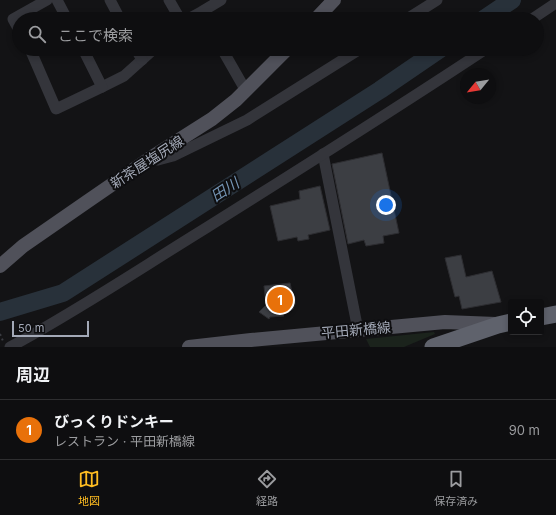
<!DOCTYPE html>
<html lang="ja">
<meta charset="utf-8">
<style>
body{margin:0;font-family:Inter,"Noto Sans JP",sans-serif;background:#1c1c1e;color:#f1f3f6}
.controls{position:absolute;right:12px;bottom:12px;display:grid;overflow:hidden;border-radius:4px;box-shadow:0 2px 6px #0003}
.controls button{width:36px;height:36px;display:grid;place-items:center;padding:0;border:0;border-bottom:1px solid #2e2e30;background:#0e0e10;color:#f1f3f6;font:20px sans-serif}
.compass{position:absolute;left:460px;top:68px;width:36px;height:36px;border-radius:50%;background:#0e0e10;box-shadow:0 2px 6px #0003;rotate:240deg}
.scale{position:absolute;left:12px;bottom:10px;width:77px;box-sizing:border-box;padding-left:4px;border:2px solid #a3a9b7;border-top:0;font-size:11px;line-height:14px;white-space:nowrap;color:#a3a9b7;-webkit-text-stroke:3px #0e0e10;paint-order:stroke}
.you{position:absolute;left:386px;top:205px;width:14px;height:14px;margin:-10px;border:3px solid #fff;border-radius:50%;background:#1a73e8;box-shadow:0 0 0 6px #1a73e833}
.badge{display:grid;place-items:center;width:26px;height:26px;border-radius:50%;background:#ffbd21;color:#fff;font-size:13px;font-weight:700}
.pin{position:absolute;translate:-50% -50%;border:2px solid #fff;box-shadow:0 1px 4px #0006}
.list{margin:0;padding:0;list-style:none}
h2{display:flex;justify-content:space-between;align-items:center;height:52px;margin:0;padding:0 16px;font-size:17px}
h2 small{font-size:13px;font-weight:400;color:#9b9c9f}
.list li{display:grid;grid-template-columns:26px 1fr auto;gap:12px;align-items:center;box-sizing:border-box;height:60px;padding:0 16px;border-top:1px solid #2e2e30}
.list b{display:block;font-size:15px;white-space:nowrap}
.list p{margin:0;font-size:13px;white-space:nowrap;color:#9b9c9f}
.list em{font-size:13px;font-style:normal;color:#9b9c9f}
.icon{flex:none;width:22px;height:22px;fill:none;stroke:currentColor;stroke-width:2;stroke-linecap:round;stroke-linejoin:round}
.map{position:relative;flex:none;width:556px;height:347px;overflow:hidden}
.search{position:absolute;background:#0e0e10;box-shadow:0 2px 6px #0003;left:12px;right:12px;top:12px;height:44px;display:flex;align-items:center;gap:10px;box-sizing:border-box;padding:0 14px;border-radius:22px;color:#9b9c9f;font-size:15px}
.sheet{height:112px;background:#0e0e10}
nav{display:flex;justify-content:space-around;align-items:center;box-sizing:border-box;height:56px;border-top:1px solid #2e2e30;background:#0e0e10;font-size:11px;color:#9b9c9f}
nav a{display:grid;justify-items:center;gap:2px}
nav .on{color:#ffbd21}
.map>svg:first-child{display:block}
.green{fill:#1b231c}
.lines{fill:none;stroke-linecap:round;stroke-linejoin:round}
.river{stroke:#28313a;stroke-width:18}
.building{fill:#3c3e43;stroke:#2d2d31}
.path{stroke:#3a3c42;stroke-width:2;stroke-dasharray:2 3;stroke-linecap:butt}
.minor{stroke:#34353b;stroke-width:11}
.major{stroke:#50515a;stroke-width:14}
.highway{stroke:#5f626c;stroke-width:17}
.labels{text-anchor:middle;stroke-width:4;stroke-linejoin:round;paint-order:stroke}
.street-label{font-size:14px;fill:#a3a9b7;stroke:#0e0e10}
.water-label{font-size:15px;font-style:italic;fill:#7696b6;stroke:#0e0e10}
</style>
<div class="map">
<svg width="556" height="347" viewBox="0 0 556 347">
<rect width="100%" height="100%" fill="#131315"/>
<polygon class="green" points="434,332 435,334 404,347 370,347 366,339"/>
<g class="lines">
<g class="river">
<polyline points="484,19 512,0"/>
<polyline points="0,312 63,293 380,90 440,49"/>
</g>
</g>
<g class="building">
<polygon points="382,153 399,233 383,236 384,243 366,246 364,240 348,244 332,164"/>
<polygon points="320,186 330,230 308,235 309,239 298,241 297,237 278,241 270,206 300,199 299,191"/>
<polygon points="461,255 466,277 492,271 501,302 462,309 459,296 455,297 445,258"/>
<polygon points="290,283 292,292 295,298 295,304 293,309 283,315 284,316 270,317 269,319 259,312 266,305 264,286"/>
</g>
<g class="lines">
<polyline class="path" points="0,334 3,341"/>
<g class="minor">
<polyline points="57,0 67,19"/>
<polyline points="110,0 120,19"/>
<polyline points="169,0 180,19"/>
<polyline points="188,19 201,12 221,0"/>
<polyline points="407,19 437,0"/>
<polyline points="532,19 556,3"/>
<polyline points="19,30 13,19 47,0"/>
<polyline points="30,49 56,109 102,87 124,76 154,49"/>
<polyline points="83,49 102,87"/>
<polyline points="136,49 142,60"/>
<polyline points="222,49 246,91"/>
<polyline points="323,154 358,330"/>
<polyline points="149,159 158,160 173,156 247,120 360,49"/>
<path d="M10,347C77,311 141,268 206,228C300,169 394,110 486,49"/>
</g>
<g class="major">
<polyline points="316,19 334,0"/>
<polyline points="0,266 23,246 88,201 149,159 212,119 236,100 287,49"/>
<polyline points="189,347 251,340 445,322 496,324"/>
</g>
<g class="highway">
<polyline points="541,317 556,314"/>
<polyline points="433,347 498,325 511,322"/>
</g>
</g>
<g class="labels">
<g class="street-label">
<text transform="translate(147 162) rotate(-33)" y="5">新茶屋塩尻線</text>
<text transform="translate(356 330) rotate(-5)" y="5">平田新橋線</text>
</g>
<g class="water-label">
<text transform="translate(225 190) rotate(-33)" y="5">田川</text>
</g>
</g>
</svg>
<div class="controls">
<button><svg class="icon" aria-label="locate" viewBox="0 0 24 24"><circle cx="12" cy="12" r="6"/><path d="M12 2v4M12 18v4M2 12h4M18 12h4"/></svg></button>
</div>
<svg class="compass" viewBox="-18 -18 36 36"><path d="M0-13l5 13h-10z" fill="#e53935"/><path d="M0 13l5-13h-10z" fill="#9b9c9f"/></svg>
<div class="scale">50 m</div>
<div class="you"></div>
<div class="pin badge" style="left:280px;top:300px;background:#e8710a">1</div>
<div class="search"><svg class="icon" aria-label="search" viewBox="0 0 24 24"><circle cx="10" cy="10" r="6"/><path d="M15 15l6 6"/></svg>ここで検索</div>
</div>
<section class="sheet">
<h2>周辺<small></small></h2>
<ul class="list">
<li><span class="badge" style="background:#e8710a">1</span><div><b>びっくりドンキー</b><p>レストラン · 平田新橋線</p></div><em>90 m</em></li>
</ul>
</section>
<nav>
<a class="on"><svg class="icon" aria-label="map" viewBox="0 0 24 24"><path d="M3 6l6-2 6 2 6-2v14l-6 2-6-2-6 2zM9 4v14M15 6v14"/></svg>地図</a>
<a><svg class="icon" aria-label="directions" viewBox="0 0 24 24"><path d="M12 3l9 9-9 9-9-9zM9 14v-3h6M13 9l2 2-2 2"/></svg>経路</a>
<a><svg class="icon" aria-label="saved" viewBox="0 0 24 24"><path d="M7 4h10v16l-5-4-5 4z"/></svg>保存済み</a>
</nav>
